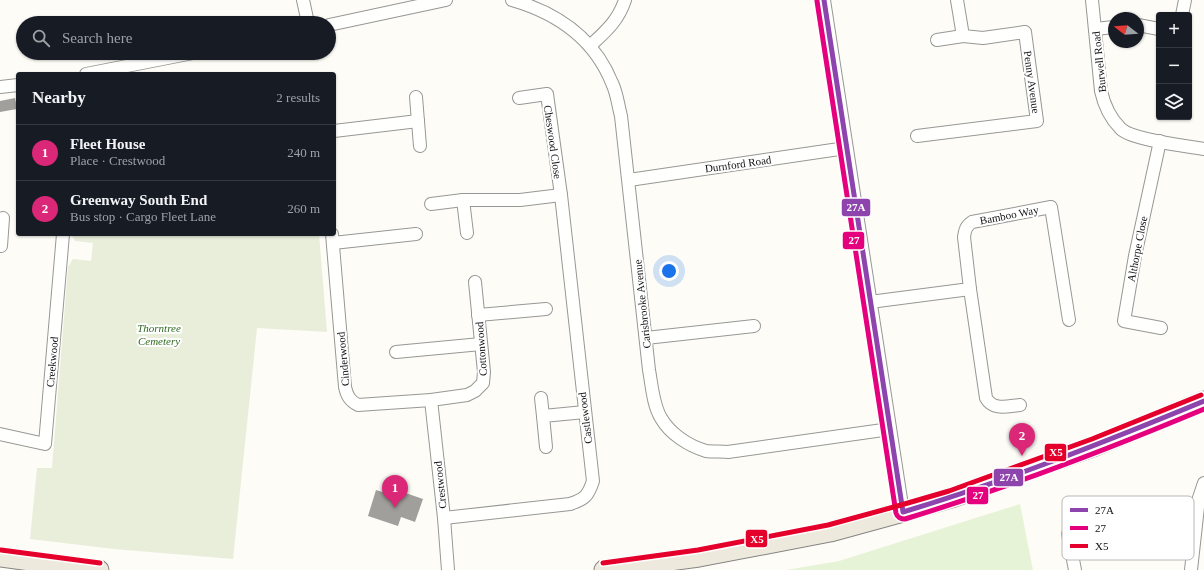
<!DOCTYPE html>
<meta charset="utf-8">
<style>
body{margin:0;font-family:Georgia,serif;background:#20242c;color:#f1f3f6}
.controls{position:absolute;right:12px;top:12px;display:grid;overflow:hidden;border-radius:4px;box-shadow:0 1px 3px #0004}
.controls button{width:36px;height:36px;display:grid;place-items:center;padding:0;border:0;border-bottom:1px solid #363941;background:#171b24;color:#f1f3f6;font:20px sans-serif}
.compass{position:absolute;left:1108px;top:12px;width:36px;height:36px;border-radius:50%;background:#171b24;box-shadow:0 1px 3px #0004;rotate:287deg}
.you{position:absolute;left:669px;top:271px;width:14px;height:14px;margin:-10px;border:3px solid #fff;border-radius:50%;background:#1a73e8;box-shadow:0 0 0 6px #1a73e833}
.badge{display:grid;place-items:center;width:26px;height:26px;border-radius:50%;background:#db2777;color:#fff;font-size:13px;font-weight:700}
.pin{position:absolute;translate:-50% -33px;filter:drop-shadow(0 1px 2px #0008)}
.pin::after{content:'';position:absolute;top:21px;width:14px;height:12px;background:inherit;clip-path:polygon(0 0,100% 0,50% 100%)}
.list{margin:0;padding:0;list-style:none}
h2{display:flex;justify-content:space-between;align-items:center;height:52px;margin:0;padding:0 16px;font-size:17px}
h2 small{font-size:13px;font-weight:400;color:#9ea1a6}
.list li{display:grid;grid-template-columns:26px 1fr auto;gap:12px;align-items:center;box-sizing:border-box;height:56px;padding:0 16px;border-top:1px solid #363941}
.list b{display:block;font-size:15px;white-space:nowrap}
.list p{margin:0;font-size:13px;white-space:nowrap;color:#9ea1a6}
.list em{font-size:13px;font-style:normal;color:#9ea1a6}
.icon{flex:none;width:22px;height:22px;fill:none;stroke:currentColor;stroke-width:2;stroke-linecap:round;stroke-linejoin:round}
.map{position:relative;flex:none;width:1204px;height:570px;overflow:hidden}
.search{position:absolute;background:#171b24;box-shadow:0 1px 3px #0004;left:16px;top:16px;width:320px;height:44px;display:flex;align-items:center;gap:10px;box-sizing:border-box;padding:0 14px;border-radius:22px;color:#9ea1a6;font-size:15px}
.panel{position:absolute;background:#171b24;box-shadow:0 1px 3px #0004;left:16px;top:72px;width:320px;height:164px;border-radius:4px}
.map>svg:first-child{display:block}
.green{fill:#e7f3d7}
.cemetery{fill:#e9eedb}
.building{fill:#a19f9c}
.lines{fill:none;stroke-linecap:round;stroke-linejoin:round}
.street-casing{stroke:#979795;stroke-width:14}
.primary-casing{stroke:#858482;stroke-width:21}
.street{stroke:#fffffe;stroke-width:12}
.primary{stroke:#ede9dc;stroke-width:19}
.bus-1-casing{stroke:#fff;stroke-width:8}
.bus-2-casing{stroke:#fff;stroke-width:8}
.bus-3-casing{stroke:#fff;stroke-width:8}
.bus-1{stroke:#8e44ad;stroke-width:5}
.bus-2{stroke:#e5007d;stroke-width:5}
.bus-3{stroke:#e4002b;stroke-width:5}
.labels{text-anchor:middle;stroke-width:4;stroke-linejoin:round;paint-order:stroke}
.street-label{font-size:11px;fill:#111;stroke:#fff}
.park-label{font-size:11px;font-style:italic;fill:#2f6b1f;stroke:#fff}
.key{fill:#fff;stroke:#b8b8b8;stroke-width:1}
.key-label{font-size:11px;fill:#111}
.line-badge{stroke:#fff;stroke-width:1.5}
.badge-label{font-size:11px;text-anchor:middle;font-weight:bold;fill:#fff}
</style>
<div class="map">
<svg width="1204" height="570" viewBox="0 0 1204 570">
<rect width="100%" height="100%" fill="#fdfcf7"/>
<polygon class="green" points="1020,504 1033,570 786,570 839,561"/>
<polygon class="cemetery" points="71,234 319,234 327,332 257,328 233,559 114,549 30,539 37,468 52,468 68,267 73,259 91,261 93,243 75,241"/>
<g class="building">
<polygon points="15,98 17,109 0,112 0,101"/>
<polygon points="391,488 423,499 415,522 401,517 398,526 368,516 376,490 389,494"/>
</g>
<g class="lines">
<defs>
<g id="street">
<polyline points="303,0 308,23"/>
<path d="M512,0C557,13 594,38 612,83C617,93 618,105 621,116L649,370C652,386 653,405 661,418C670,434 689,446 706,451C713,452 721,451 728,452L890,429"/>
<polyline points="824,0 903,512"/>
<path d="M1092,0L1101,91C1104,105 1111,119 1121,129C1133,140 1186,146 1204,149"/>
<polyline points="1182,15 1185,0"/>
<polyline points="329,25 446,0"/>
<polyline points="1138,25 1159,29"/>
<polyline points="1095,29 1114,27"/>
<polyline points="937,40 963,36"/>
<path d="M590,46C606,31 618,21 625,0"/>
<polyline points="86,74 193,53"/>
<polyline points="0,87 18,85"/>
<polyline points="416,97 420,146"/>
<polyline points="334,131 418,121"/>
<polyline points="917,136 1037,121 1025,32 983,38 963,36 957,0"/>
<polyline points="1160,141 1135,256 1124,321 1161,328"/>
<polyline points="629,180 846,148"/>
<polyline points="431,204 463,200"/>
<polyline points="467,233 463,200 520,200 561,195"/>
<path d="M332,234L345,387C347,396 350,401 358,405L431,400L467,395L475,391L483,383L484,372L475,282"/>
<polyline points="333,243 416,234"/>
<polyline points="0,246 1,246 3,218"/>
<path d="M970,289L986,398C993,411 1008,406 1020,405"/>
<path d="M870,302L970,289L964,237C965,230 966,226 972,222L1051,207L1069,320"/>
<polyline points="478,315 546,309"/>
<polyline points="646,338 754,326"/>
<polyline points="396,352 481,344"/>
<polyline points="541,398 543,416"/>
<polyline points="431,400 444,518 448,570"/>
<polyline points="0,434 45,444 63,234"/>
<polyline points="546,447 543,416 585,412"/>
<path d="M444,518L570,504C585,499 588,496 593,481L561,195L547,94L519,98"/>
<polyline points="1068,534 1075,570"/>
<polyline points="1191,570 1199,498 1204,483"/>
</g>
<g id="primary">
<polyline points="0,557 99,570"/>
<polyline points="604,570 699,557 830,532 903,512 951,498 1095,446 1204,401"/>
</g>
</defs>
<use href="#street" class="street-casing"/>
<use href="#primary" class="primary-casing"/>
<use href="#street" class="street"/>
<use href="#primary" class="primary"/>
<defs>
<path id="bus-1" d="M824,0L903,512C1006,481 1105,442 1204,401"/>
<path id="bus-2" d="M817,1L896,513C897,517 901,519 905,519C1007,488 1106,450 1204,409"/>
<g id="bus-3">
<polyline points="1,550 100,563"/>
<polyline points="603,563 698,550 828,525 901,505 949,491 1092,439 1201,395"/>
</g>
</defs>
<use href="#bus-1" class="bus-1-casing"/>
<use href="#bus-2" class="bus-2-casing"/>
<use href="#bus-3" class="bus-3-casing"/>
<use href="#bus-1" class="bus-1"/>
<use href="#bus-2" class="bus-2"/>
<use href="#bus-3" class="bus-3"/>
</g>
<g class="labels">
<g class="street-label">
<text transform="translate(1099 62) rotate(-96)" y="4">Burwell Road</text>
<text transform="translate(1032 82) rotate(82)" y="4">Penny Avenue</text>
<text transform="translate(553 142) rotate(82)" y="4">Cheswood Close</text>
<text transform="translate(738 164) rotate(-8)" y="4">Durnford Road</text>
<text transform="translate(1009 215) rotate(-11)" y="4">Bamboo Way</text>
<text transform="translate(1137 249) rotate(-79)" y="4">Althorpe Close</text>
<text transform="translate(642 304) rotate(-96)" y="4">Carisbrooke Avenue</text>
<text transform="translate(481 349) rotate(-94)" y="4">Cottonwood</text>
<text transform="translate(343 359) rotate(-95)" y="4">Cinderwood</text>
<text transform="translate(52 362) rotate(-85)" y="4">Creekwood</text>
<text transform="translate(585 418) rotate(-97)" y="4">Castlewood</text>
<text transform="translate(440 485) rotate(-96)" y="4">Crestwood</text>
</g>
<g class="park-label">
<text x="159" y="332">Thorntree<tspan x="159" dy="13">Cemetery</tspan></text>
</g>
</g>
<rect x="1062" y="496" width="132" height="64" rx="6" class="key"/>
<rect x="1070" y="508" width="18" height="4" fill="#8e44ad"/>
<rect x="1070" y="526" width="18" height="4" fill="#e5007d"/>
<rect x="1070" y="544" width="18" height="4" fill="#e4002b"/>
<g class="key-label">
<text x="1095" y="514">27A</text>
<text x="1095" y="532">27</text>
<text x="1095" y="550">X5</text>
</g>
<g class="line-badge">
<rect x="841" y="198" width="30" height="19" rx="4" fill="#8e44ad"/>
<rect x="842" y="231" width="23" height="19" rx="4" fill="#e5007d"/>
<rect x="1044" y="443" width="23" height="19" rx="4" fill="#e4002b"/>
<rect x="993" y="468" width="31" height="19" rx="4" fill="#8e44ad"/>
<rect x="966" y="486" width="23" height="19" rx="4" fill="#e5007d"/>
<rect x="745" y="529" width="23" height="19" rx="4" fill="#e4002b"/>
</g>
<g class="badge-label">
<text x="856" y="211">27A</text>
<text x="854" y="244">27</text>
<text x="1056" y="456">X5</text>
<text x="1009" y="481">27A</text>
<text x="978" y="499">27</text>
<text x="757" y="543">X5</text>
</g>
</svg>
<div class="controls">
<button>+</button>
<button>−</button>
<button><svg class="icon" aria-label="layers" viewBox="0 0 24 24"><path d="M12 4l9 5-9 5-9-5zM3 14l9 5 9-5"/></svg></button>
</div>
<svg class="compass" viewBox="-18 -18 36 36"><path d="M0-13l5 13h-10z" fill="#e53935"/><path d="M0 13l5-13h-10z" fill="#9ea1a6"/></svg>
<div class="you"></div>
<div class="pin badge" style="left:395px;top:508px">1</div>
<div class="pin badge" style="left:1022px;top:456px">2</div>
<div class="search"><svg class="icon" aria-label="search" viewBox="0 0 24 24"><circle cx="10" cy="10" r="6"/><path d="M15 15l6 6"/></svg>Search here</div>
<section class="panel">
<h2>Nearby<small>2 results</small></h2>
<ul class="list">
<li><span class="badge">1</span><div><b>Fleet House</b><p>Place · Crestwood</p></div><em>240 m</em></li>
<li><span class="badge">2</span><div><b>Greenway South End</b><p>Bus stop · Cargo Fleet Lane</p></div><em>260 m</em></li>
</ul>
</section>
</div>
